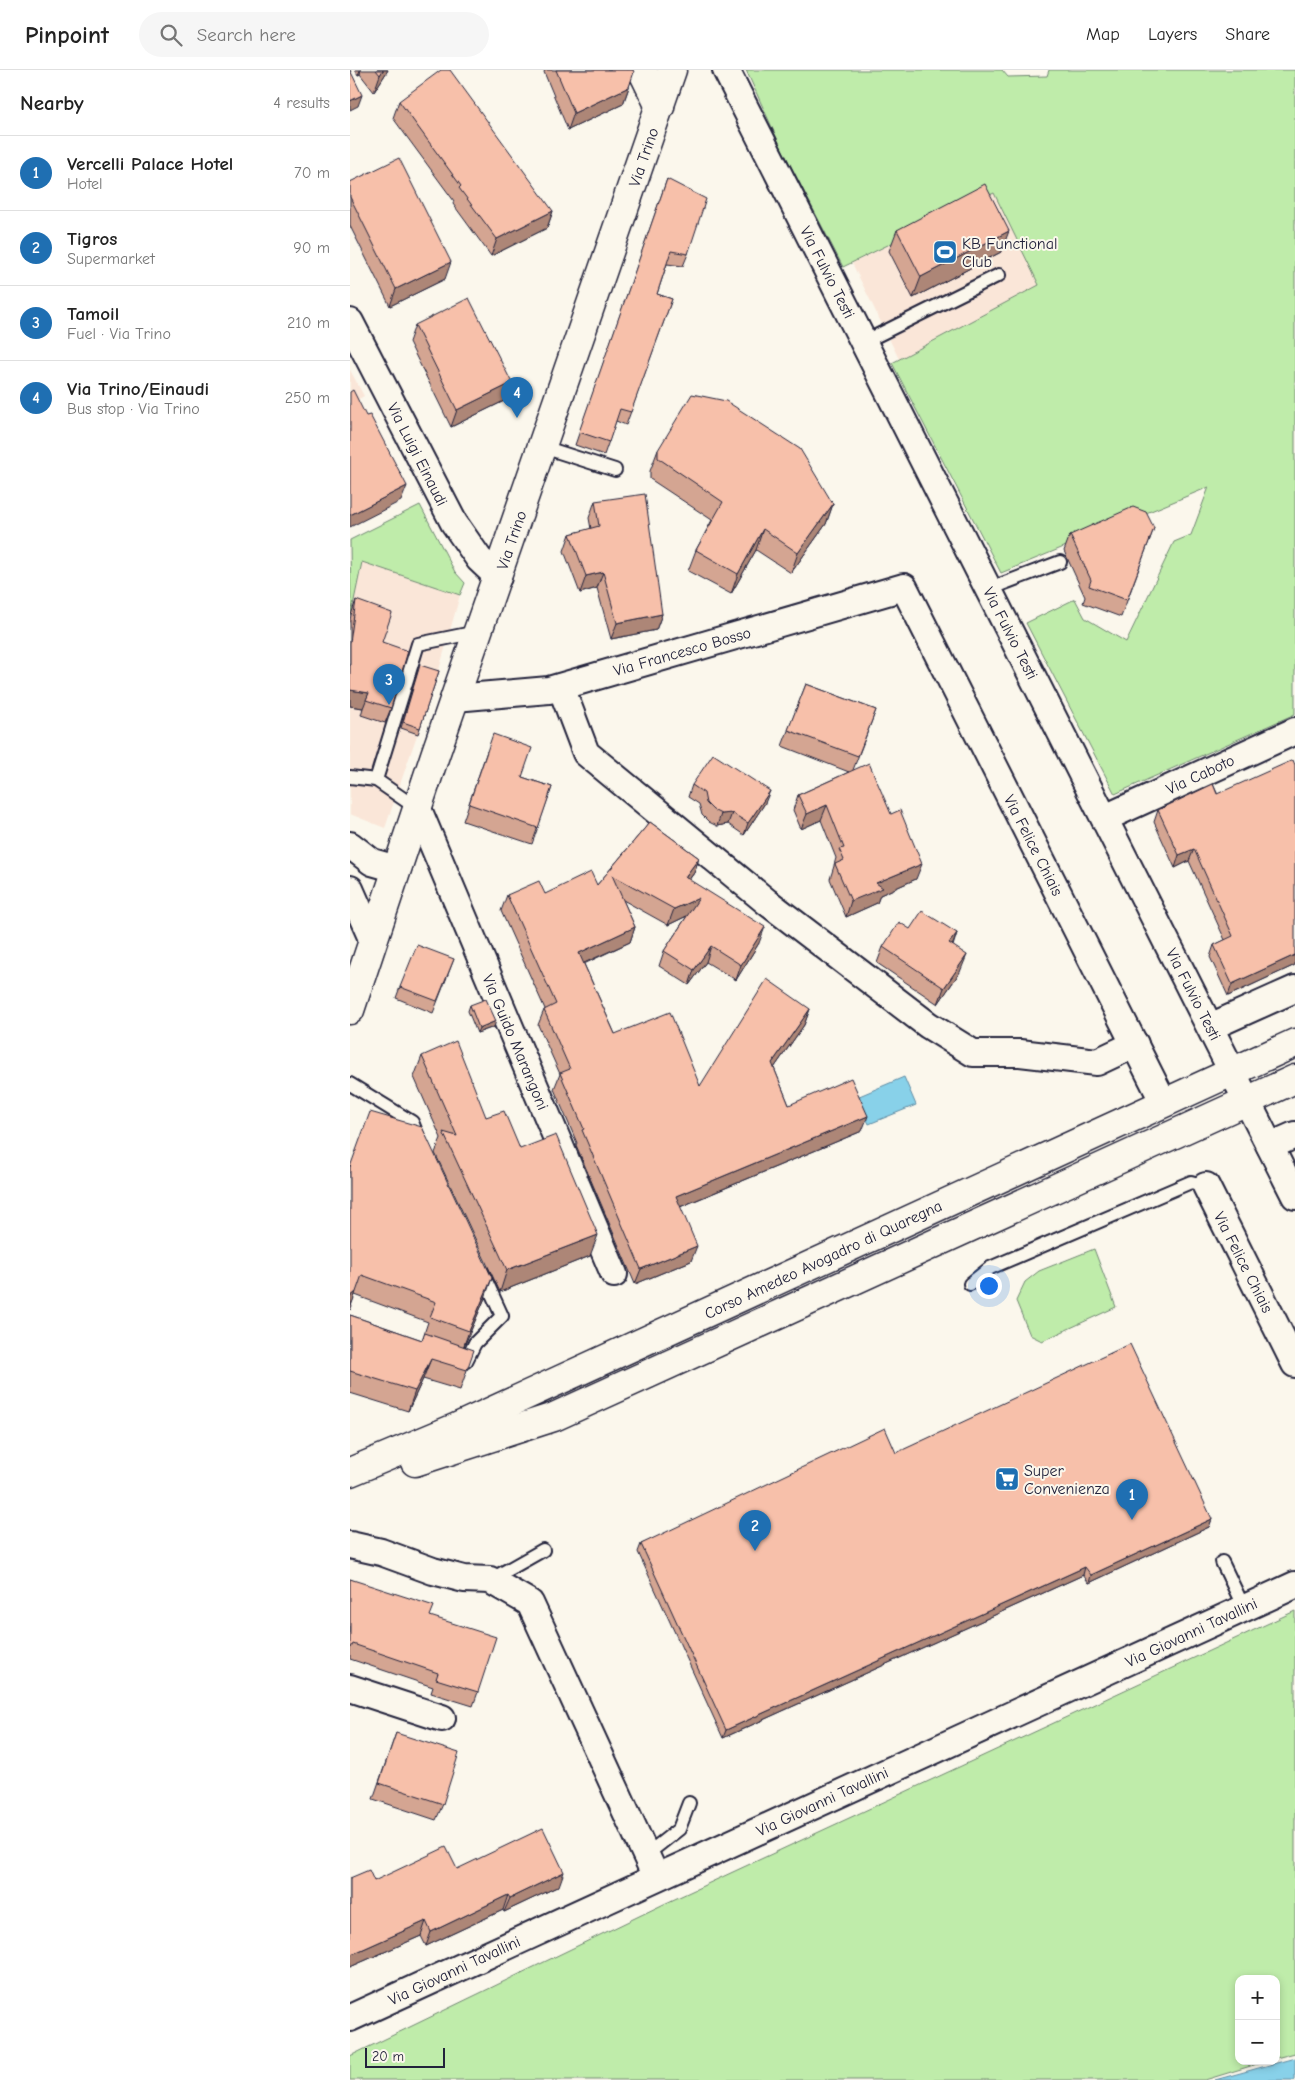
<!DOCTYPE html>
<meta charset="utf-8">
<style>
body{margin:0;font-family:"Comic Neue",sans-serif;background:#f6f6f6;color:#222}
.controls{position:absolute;right:15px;bottom:15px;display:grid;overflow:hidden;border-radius:10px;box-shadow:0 2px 8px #0003}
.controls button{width:45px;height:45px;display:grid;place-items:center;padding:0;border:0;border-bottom:1px solid #e0e0e0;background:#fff;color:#222;font:25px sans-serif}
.scale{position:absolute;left:15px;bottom:12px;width:80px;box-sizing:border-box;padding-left:5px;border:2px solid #22223b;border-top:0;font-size:14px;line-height:18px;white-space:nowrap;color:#22223b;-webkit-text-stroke:4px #fbf7ec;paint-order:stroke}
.you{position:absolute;left:638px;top:1215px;width:18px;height:18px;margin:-12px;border:4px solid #fff;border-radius:50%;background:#1a73e8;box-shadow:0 0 0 8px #1a73e833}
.badge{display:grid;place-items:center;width:32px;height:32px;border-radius:50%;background:#1f6fb2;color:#fff;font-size:16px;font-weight:700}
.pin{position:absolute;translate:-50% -41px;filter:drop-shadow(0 1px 2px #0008)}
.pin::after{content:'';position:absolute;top:26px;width:18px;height:15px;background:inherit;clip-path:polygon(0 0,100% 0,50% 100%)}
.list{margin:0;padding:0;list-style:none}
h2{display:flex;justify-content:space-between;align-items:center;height:65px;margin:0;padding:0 20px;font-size:21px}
h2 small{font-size:16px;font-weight:400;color:#767676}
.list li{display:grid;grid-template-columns:32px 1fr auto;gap:15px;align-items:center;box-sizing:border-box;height:75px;padding:0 20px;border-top:1px solid #e0e0e0}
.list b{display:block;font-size:19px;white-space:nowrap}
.list p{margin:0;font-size:16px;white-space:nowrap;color:#767676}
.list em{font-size:16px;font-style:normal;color:#767676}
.icon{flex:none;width:28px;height:28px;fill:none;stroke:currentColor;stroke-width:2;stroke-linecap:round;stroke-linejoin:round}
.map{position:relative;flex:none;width:945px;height:2010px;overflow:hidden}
header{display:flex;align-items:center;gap:30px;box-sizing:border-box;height:70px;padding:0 25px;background:#fff;border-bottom:1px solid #e0e0e0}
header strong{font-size:24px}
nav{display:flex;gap:28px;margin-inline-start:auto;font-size:18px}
.search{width:350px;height:45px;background:#f6f6f6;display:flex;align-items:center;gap:12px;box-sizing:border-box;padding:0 18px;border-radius:28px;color:#767676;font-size:19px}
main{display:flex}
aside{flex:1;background:#fff}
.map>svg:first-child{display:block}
.built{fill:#fae6d8}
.green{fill:#bfecaa;stroke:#708772}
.water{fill:#88d1e9;stroke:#5f8ba3}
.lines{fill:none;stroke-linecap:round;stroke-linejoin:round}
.lane-casing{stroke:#22223b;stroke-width:16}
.street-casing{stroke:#22223b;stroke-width:30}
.secondary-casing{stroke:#22223b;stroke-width:31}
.lane{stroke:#fbf7ec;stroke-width:12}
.street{stroke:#fbf7ec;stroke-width:26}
.secondary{stroke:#fbf7ec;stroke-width:28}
.wall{fill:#d4a592;stroke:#22223b}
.shaded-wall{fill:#ad8677;stroke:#22223b}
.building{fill:#f7c0aa;stroke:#22223b}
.labels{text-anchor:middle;stroke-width:4;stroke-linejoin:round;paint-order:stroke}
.street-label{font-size:16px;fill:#22223b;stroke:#fbf7ec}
.poi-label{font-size:16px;fill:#22223b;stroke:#fbf7ec;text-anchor:start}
</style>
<header>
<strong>Pinpoint</strong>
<div class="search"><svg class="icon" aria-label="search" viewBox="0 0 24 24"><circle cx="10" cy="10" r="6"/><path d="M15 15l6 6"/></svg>Search here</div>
<nav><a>Map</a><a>Layers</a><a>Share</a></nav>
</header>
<main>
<aside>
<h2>Nearby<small>4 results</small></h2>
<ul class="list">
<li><span class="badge">1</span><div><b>Vercelli Palace Hotel</b><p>Hotel</p></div><em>70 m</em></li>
<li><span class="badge">2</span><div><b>Tigros</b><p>Supermarket</p></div><em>90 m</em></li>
<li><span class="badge">3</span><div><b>Tamoil</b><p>Fuel · Via Trino</p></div><em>210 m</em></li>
<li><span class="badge">4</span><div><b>Via Trino/Einaudi</b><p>Bus stop · Via Trino</p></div><em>250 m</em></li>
</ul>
</aside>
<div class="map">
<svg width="945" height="2010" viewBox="0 0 945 2010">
<rect width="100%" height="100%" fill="#fbf7ec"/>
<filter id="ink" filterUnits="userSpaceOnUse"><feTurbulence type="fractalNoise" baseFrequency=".02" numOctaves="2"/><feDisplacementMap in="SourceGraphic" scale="10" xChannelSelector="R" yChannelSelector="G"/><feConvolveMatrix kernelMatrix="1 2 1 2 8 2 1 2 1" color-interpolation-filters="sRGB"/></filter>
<g filter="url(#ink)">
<g class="built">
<polygon points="644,123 690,215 549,289 502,193"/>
<polygon points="0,300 14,326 0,334"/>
<polygon points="12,492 110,525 87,607 35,758 0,744 0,550"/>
</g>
<g class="green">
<polygon points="396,0 652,0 658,7 697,6 699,0 945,0 945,644 765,724 676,553 725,529 735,548 776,572 824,472 841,465 859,417 651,503 542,293 689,215 644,123 493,197 430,75"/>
<polygon points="70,435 105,502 115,513 110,525 12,492 1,545 0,470"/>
<polygon points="744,1179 766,1237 692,1271 680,1265 666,1231 675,1212 689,1201"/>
<polygon points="945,1541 945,1983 926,1988 926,1909 889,1909 889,1991 917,1991 855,2010 0,2010 0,1986 314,1834"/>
</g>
<g class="water">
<polygon points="554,1007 566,1035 519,1054 507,1027"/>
<polygon points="945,1988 945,2010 865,2010 934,1991"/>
</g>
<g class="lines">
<defs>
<g id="lane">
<polyline points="514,272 649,205"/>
<polyline points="193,377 265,400"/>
<polyline points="639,519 710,492"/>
<polyline points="0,707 26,710"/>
<polyline points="68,739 26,710 68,574 127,562"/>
<polyline points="0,1014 62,1052 69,1069"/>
<polyline points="620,1214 640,1198 841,1112 856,1116"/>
<polyline points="113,1290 116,1291 125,1273 152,1246 132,1202"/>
<polyline points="872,1492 894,1538"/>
<polyline points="140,1510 193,1480"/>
<polyline points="296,1785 329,1759 339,1733"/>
</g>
<g id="street">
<polyline points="376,0 945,1126"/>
<polyline points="0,252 104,453 129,489 148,507"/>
<polyline points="211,617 236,683 417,832 578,955 623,983 670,983 747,992 785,974"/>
<polyline points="105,628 199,620 554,517 814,1033"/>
<polyline points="68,739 264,1204"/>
<polyline points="755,748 945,661"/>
<polyline points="0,775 22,792 47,799"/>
<polyline points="0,819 23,871"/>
<polyline points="860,957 945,919"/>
<polyline points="920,1076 945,1065"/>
<polyline points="856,1116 945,1294"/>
<polyline points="0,1475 31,1482 83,1501 114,1509 140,1510 180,1533 306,1807"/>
<polyline points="0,1618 92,1648"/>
<polyline points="0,1948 945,1515"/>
</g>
<g id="secondary">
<polyline points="292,0 310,37"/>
<polyline points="0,940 85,685 322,0"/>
<polyline points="65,1392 204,1347 945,1009"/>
<polyline points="0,1402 105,1358 945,973"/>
</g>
</defs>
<use href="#lane" class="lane-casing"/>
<use href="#street" class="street-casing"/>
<use href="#secondary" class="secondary-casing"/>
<use href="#lane" class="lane"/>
<use href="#street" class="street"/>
<use href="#secondary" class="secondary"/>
</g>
<g class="wall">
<polygon points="5,0 38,0 24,22 10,4 8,5"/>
<polygon points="195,0 283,0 279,17 273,34 218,60 194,2"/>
<polygon points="49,31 203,141 197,158 141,186 103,134 104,131 43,48"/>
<polygon points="317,109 338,184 333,196 317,194 307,224 322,229 276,355 266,351 254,385 225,375"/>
<polygon points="0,112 95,209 40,236 0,156"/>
<polygon points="547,160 651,182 563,228 539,181"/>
<polygon points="65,255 156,330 101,357 59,272"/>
<polygon points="308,380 483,434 476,454 441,503 406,480 381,524 338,501 346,480 362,450 300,409 300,401"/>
<polygon points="245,431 312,544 306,560 261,569 247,518 230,523 214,481 220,464 241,459 239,448"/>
<polygon points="804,458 771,547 733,533 735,527 714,481 720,465"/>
<polygon points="6,530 32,572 41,638 35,653 11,645 13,638 0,636 0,550 1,545"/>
<polygon points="68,601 89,601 68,664 51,658"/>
<polygon points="456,614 526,640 503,700 566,809 530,825 527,833 496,847 480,809 484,796 484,795 486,788 471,750 451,759 443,740 448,725 499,702 432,676"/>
<polygon points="137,681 172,707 202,717 182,774 113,751"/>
<polygon points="863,714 945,895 878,926 860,887 864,875 875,870 839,791 825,798 804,752 808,740"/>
<polygon points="342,715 415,733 394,765 378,754 367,756 359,752 352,745 349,734 338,727"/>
<polygon points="300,752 349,788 344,803 339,810 409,873 386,910 356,892 339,915 309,896 314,881 337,846 318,855 273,830 285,857 280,872 234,894 265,964 350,1016 460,939 454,955 424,998 439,1035 512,1061 330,1137 341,1191 285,1214 226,1075 227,1073 204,1019 210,1004 188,955 194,940 195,939 151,841 157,825 195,824 247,815"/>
<polygon points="560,859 607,863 603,876 610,902 588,934 527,893 533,877"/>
<polygon points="104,889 83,943 46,928 50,917"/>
<polygon points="120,935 144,957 127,963 118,941"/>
<polygon points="72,986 170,1079 240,1186 150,1222 85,1083 91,1068 64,1007"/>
<polygon points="0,1096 135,1228 114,1276 117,1300 110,1320 73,1309 58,1341 0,1323 0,1245 72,1270 78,1252 5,1225 1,1235"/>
<polygon points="546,1383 862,1449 859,1457 739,1513 733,1505 373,1668 288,1482 291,1474"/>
<polygon points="0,1509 80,1546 128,1622 123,1636 81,1623 83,1617 0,1589"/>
<polygon points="46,1663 93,1734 86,1750 23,1729"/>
<polygon points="107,1799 209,1816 154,1842 153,1840 76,1876 71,1866 0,1897 0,1808 24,1811"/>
</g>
<g class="shaded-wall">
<polygon points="10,0 11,0 10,4 8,5"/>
<polygon points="33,0 38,0 24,22 30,5"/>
<polygon points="279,17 273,34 218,60 224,43"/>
<polygon points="12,25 8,36 0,40 0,31"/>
<polygon points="203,141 197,158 141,186 147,169"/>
<polygon points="659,161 651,182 563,228 571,207"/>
<polygon points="101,192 95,209 40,236 46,219"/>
<polygon points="162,313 156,330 101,357 107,340"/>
<polygon points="57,416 51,431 0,457 0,445"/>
<polygon points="483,434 476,454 441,503 448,483"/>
<polygon points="413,459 406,480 381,524 388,504"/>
<polygon points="253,502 247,518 230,523 236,506"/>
<polygon points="312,544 306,560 261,569 267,553"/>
<polygon points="0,620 19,623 13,638 0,636"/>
<polygon points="420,721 415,733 394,765 398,753"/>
<polygon points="477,735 471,750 451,759 457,744"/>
<polygon points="382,743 378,754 367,756 371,744"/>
<polygon points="844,779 839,791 825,798 829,785"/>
<polygon points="349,788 344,803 329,822 335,807"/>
<polygon points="572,794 566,809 530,825 527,833 496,847 501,831 526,813"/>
<polygon points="349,828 343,843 318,855 324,839"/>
<polygon points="285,857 280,872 223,898 229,883"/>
<polygon points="415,857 409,873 386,910 391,895"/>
<polygon points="607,863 601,879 599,873"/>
<polygon points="361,876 356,892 339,915 344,900"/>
<polygon points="617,885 610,902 588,934 594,918"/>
<polygon points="945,885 945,895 878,926 882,914"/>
<polygon points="460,939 454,955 417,1008 422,993"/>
<polygon points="146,951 144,957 127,963 129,958"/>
<polygon points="518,1046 512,1061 320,1141 326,1126"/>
<polygon points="248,1165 240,1186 150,1222 157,1200"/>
<polygon points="347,1176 341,1191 285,1214 291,1199"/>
<polygon points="142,1208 135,1228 112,1281 119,1261"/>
<polygon points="6,1222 0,1239 0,1227"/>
<polygon points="81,1289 73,1309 58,1341 65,1321"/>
<polygon points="862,1449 859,1457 739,1513 741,1505"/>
<polygon points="735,1497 733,1505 373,1668 376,1660"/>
<polygon points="214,1802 209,1816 154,1842 160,1828"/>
<polygon points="158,1825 153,1840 76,1876 81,1862"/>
<polygon points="76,1851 71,1866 0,1897 0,1885"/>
</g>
<g class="building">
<polygon points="0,0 12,25 0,31"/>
<polygon points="26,0 33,0 30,5"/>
<polygon points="91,0 100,0 203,141 147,169 109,118 111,116 49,31"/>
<polygon points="206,0 283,0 284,2 279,17 224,43"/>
<polygon points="49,88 101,192 46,219 0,127 0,112"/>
<polygon points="317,109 356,129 338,184 321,181 307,224 322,229 281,342 270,339 259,372 229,362"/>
<polygon points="635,114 659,161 571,207 547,160"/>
<polygon points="119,228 162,313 107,340 65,255"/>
<polygon points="3,320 16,346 20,345 57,416 0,445 0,322"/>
<polygon points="342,324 376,331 450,379 483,434 448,483 413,459 388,504 346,480 373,432 308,388 308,380"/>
<polygon points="295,424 312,544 267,553 253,502 236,506 220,464 249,456 245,431"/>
<polygon points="783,437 796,442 804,458 777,530 739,516 741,510 720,465"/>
<polygon points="6,530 42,543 32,572 58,581 41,638 16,630 19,623 0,620 0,573"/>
<polygon points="70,595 89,601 70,658 53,652"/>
<polygon points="456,614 526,640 508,686 438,660"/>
<polygon points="143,664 182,678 172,707 202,717 188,758 119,734"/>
<polygon points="363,684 420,721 398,753 382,743 371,744 363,740 356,733 354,723 342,715"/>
<polygon points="943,690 945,695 945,885 882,914 864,875 883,866 844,779 829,785 808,740 863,714 867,724"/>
<polygon points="519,693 541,744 550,740 572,794 526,813 533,818 501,831 485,794 494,790 489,779 494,778 477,735 457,744 448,725"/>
<polygon points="300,752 349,788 335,807 415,857 391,895 361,876 344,900 314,881 349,828 324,839 262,805 285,857 229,883 265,964 320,942 350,1016 417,909 460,939 422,993 439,1035 501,1008 518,1046 326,1126 347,1176 291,1199 232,1060 234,1059 210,1003 220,999 194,940 206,934 157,825 189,811 195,824 241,802 247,815"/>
<polygon points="572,841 607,863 599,873 617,885 594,918 533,877 549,852 560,859"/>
<polygon points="67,875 104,889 87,931 50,917"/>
<polygon points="136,929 146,951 129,958 120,935"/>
<polygon points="106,971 136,1047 154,1041 170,1079 206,1065 248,1165 157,1200 93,1062 107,1066 72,986"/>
<polygon points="20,1042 72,1057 142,1208 119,1261 80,1247 86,1232 12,1205 6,1222 0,1227 0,1097"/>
<polygon points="0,1230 2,1236 0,1240"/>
<polygon points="0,1245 72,1270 75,1263 124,1280 117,1300 81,1289 65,1321 0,1301"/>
<polygon points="780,1274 862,1449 741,1505 735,1497 376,1660 291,1474 535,1358 546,1383"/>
<polygon points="0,1509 84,1536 80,1546 146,1567 128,1622 86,1609 88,1603 3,1574 1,1578 0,1578"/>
<polygon points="46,1663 109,1683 93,1734 29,1713"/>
<polygon points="193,1758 214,1802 160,1828 158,1825 81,1862 76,1851 0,1885 0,1808 19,1800 24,1811 96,1777 107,1799"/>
</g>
</g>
<defs>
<symbol id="stadium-square" viewBox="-11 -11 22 22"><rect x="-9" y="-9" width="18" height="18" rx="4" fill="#1f6fb2" stroke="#fbf7ec"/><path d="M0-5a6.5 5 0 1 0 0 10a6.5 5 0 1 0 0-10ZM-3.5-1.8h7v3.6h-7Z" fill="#fff"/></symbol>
<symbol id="supermarket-square" viewBox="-11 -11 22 22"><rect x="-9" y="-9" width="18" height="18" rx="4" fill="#1f6fb2" stroke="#fbf7ec"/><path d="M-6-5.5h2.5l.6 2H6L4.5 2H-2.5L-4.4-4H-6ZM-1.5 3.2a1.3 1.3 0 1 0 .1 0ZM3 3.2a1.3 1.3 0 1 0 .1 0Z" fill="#fff"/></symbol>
</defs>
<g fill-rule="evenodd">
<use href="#stadium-square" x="581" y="168" width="28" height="28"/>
<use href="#supermarket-square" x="643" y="1395" width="28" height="28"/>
</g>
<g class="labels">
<g class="street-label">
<text transform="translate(293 87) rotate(-71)" y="6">Via Trino</text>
<text transform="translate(478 202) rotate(63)" y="6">Via Fulvio Testi</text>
<text transform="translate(68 384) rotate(63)" y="6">Via Luigi Einaudi</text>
<text transform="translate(161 470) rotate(-71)" y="6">Via Trino</text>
<text transform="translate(661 563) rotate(63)" y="6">Via Fulvio Testi</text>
<text transform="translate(332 581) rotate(-16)" y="6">Via Francesco Bosso</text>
<text transform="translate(850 704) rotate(-25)" y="6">Via Caboto</text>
<text transform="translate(684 775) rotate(63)" y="6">Via Felice Chiais</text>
<text transform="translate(844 924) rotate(63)" y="6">Via Fulvio Testi</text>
<text transform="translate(166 972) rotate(67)" y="6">Via Guido Marangoni</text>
<text transform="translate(473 1189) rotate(-25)" y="6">Corso Amedeo Avogadro di Quaregna</text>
<text transform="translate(894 1192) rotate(63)" y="6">Via Felice Chiais</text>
<text transform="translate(841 1562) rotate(-25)" y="6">Via Giovanni Tavallini</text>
<text transform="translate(472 1731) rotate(-25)" y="6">Via Giovanni Tavallini</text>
<text transform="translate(104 1900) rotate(-25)" y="6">Via Giovanni Tavallini</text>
</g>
<g class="poi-label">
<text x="612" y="179">KB Functional<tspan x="612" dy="18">Club</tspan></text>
<text x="674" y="1406">Super<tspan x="674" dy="18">Convenienza</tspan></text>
</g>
</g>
</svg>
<div class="controls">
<button>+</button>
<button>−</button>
</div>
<div class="scale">20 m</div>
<div class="you"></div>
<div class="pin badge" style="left:782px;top:1450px">1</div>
<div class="pin badge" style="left:405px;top:1481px">2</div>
<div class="pin badge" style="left:39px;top:635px">3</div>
<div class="pin badge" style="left:167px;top:348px">4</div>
</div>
</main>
